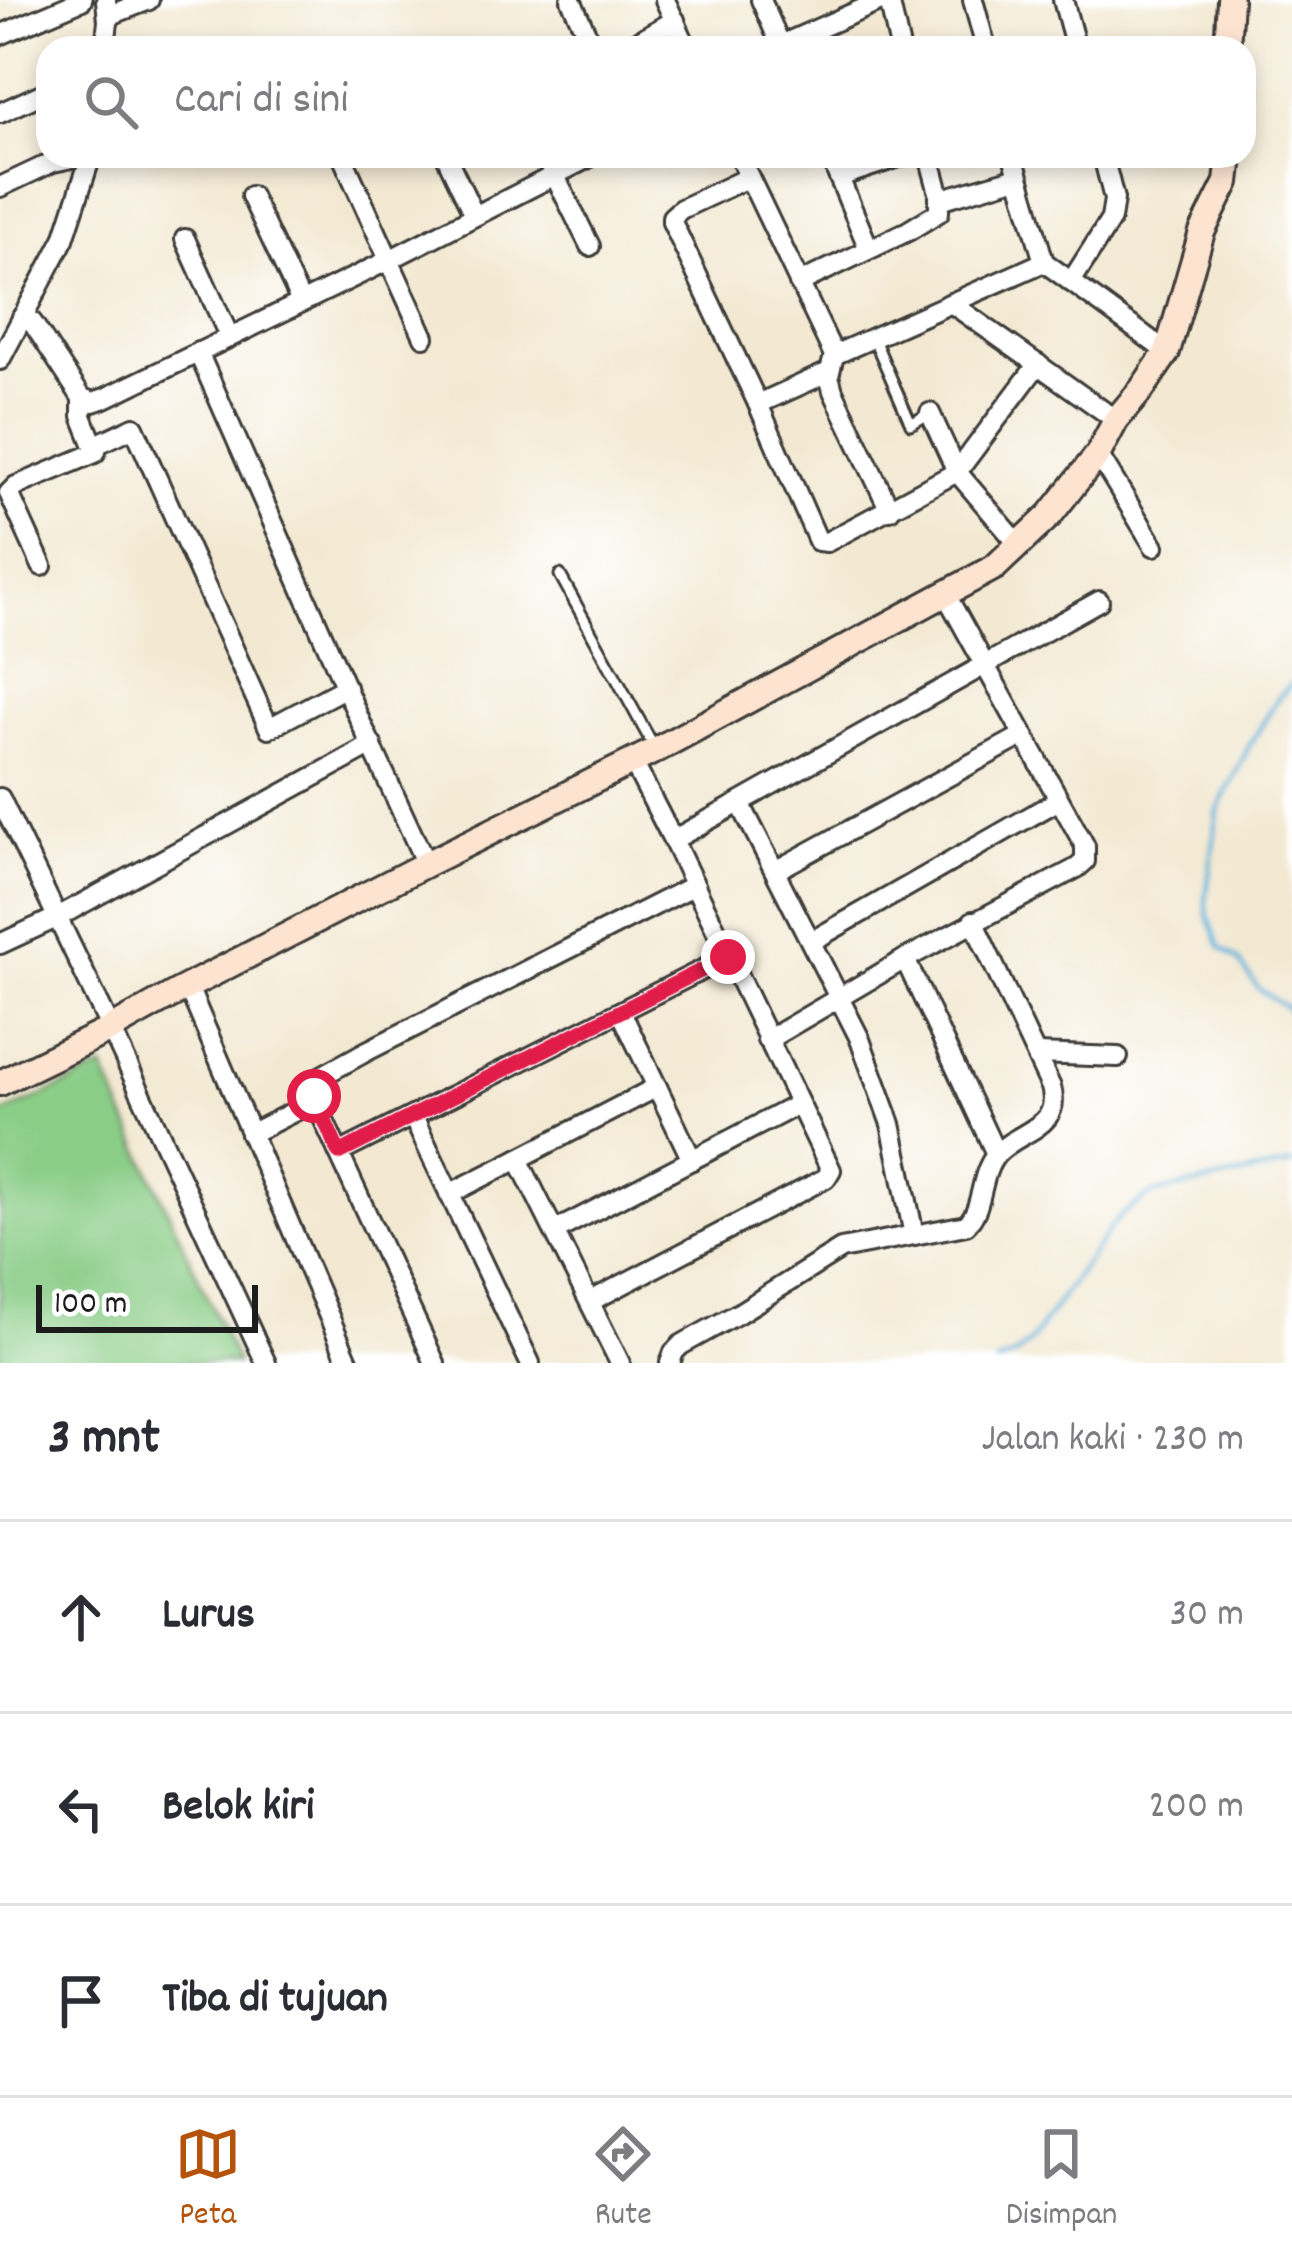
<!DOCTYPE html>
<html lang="id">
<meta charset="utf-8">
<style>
body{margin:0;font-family:Dekko,sans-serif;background:#f7f7f7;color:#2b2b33}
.scale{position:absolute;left:36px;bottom:30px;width:222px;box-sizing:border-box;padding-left:12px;border:6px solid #1c1c1c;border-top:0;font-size:33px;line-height:42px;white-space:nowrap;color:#1c1c1c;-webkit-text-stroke:9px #fff;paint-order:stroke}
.stop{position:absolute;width:36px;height:36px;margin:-27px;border:9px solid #e11d48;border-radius:50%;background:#fff}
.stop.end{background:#e11d48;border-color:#fff;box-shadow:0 3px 12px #0008}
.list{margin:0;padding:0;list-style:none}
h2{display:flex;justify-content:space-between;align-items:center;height:156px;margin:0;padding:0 48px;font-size:51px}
h2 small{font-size:39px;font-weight:400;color:#7c7c81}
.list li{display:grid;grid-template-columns:78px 1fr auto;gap:36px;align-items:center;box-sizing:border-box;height:192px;padding:0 48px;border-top:3px solid #e1e1e2}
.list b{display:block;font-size:45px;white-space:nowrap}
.list em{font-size:39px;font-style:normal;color:#7c7c81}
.icon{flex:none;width:66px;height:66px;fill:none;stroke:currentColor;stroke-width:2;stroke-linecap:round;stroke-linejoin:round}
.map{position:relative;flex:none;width:1292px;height:1363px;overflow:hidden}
.search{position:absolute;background:#fff;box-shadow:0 6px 18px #0003;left:36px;right:36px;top:36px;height:132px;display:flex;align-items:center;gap:30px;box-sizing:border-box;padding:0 42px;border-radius:36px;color:#7c7c81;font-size:45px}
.sheet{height:732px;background:#fff}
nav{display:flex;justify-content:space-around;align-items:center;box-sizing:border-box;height:168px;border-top:3px solid #e1e1e2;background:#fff;font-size:33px;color:#7c7c81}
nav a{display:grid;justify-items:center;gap:6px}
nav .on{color:#b45309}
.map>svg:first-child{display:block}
.green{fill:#8acd87;stroke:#537452;stroke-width:3}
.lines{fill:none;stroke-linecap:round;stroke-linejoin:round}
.stream{stroke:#5db2d9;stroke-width:4.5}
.service-casing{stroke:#3c3b37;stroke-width:15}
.minor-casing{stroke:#3c3b37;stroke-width:24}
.secondary-casing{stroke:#3c3b37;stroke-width:30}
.service{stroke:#fff;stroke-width:9}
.minor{stroke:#fff;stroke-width:18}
.secondary{stroke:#fde4d1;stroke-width:24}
.route{stroke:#e11d48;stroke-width:15}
</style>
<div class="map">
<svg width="1292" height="1363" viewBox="0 0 1292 1363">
<rect width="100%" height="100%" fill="#fff"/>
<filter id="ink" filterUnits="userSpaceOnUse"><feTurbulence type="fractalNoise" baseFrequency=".00833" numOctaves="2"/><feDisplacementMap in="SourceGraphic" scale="24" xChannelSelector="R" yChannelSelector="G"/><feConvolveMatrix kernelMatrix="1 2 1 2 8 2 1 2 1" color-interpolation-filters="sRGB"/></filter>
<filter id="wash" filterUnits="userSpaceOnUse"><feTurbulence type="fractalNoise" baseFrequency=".004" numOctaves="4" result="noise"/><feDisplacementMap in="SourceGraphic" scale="48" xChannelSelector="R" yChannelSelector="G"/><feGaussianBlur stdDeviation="2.7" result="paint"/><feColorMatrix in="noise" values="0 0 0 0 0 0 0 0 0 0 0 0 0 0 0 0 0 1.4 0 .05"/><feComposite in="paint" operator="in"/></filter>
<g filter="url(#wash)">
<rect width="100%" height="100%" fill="#f3e9d3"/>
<polygon class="green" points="103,1068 237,1363 0,1363 0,1115"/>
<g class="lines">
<g class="stream">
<polyline points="1292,683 1278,698 1248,748 1218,810 1206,898 1208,916 1220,947 1238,960 1258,988 1292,1012"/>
<polyline points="997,1363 1016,1355 1029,1344 1111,1227 1123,1214 1152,1194 1292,1164"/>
</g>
</g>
</g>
<g filter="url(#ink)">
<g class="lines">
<defs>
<g id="service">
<polyline points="873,337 911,424 930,413"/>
<polyline points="560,575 655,749"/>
</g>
<g id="minor">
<polyline points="571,0 593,48"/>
<polyline points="665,0 687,48"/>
<polyline points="761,0 782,48"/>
<polyline points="889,0 900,48"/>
<polyline points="973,0 986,48"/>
<polyline points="1063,0 1076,48"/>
<polyline points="108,21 113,14 149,0"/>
<polyline points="0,35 82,0"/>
<polyline points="105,48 108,21 106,0"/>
<polyline points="626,48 675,20"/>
<polyline points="774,48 883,0"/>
<polyline points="0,113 48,91"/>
<polyline points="342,156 424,337"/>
<polyline points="446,156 474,215"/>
<polyline points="545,156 590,246"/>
<polyline points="739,156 834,355 1044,262"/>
<polyline points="830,156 869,249"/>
<polyline points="1013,156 1044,262 1167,352"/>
<polyline points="749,177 681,209 672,217 672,222 758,404 818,541 827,542 957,472 1038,364"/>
<polyline points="839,177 902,156"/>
<polyline points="0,187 53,162 81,156"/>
<polyline points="251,196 301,302"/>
<polyline points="939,200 1018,177"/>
<polyline points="185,239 229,336"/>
<polyline points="1071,282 1111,219 1114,199 1103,156"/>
<polyline points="799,283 908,231 939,212 939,193 929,156"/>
<polyline points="951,303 1116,420"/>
<polyline points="22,317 32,322 82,398 93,402 105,398 387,261 592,156"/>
<polyline points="198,352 362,725 426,864"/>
<polyline points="834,355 829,376 833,391 890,510"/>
<polyline points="0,360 64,239 91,156"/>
<polyline points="758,404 829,372"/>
<polyline points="930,413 957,472 1020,546"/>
<polyline points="100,443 134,427 269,728 346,687"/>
<polyline points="1098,454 1154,546"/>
<polyline points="42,566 9,493 16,486 95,453 96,451 82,416 82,398"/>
<polyline points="0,798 111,1029 266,1363"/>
<polyline points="740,803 859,1037 891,1124 914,1235"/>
<polyline points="673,840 1099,601"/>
<polyline points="775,871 1022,736"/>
<polyline points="812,941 1059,800"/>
<polyline points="0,944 56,918 372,745"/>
<polyline points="905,959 996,1154"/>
<polyline points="188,987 349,1363"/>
<polyline points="621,1012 692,1160"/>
<polyline points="767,1040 905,959 1077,868 1085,861 1085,846 945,593"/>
<polyline points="1037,1054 1118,1057"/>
<polyline points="413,1117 530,1363"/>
<polyline points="250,1134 315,1101"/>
<polyline points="339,1153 728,957"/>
<polyline points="518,1159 657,1087"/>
<polyline points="449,1194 518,1159 620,1363"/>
<polyline points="555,1231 797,1105"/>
<polyline points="591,1301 826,1178 831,1170 673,840 633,762"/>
<polyline points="435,1363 315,1101 313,1089 316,1079 367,1051 695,885"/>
<path d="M670,1363L674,1352L681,1345L739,1313L841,1249L966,1225C984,1209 979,1175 996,1155C1017,1130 1063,1129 1051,1087L973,921"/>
</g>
<g id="secondary">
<polyline points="1227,48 1230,0"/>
<polyline points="0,1083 111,1029 177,992 426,864 656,750 995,567 1050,515 1098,454 1116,420 1142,389 1167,352 1202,232 1227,182 1230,156"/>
</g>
</defs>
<use href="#service" class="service-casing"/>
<use href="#minor" class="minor-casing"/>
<use href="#secondary" class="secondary-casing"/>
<use href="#service" class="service"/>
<use href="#minor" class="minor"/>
<use href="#secondary" class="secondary"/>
</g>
</g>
<g class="lines" filter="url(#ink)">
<polyline class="route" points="314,1096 339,1153 728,957"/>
</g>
</svg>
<div class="scale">100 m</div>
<div class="stop" style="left:314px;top:1096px"></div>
<div class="stop end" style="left:728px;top:957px"></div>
<div class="search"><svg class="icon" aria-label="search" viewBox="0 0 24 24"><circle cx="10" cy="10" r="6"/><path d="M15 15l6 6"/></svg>Cari di sini</div>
</div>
<section class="sheet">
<h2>3 mnt<small>Jalan kaki · 230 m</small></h2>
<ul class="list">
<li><svg class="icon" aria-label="ahead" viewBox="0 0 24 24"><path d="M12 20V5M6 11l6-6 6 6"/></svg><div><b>Lurus</b></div><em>30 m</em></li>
<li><svg class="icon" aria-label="left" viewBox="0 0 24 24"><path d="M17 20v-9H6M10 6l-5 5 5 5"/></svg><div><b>Belok kiri</b></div><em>200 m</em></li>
<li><svg class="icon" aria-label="arrive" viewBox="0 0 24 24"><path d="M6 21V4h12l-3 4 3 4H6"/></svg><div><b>Tiba di tujuan</b></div></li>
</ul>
</section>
<nav>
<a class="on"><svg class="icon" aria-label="map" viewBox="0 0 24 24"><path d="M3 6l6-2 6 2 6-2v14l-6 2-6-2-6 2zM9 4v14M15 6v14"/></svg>Peta</a>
<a><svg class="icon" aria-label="directions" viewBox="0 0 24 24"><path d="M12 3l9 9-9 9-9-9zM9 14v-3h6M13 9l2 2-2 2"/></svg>Rute</a>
<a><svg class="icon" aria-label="saved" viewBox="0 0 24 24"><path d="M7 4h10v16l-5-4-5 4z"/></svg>Disimpan</a>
</nav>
